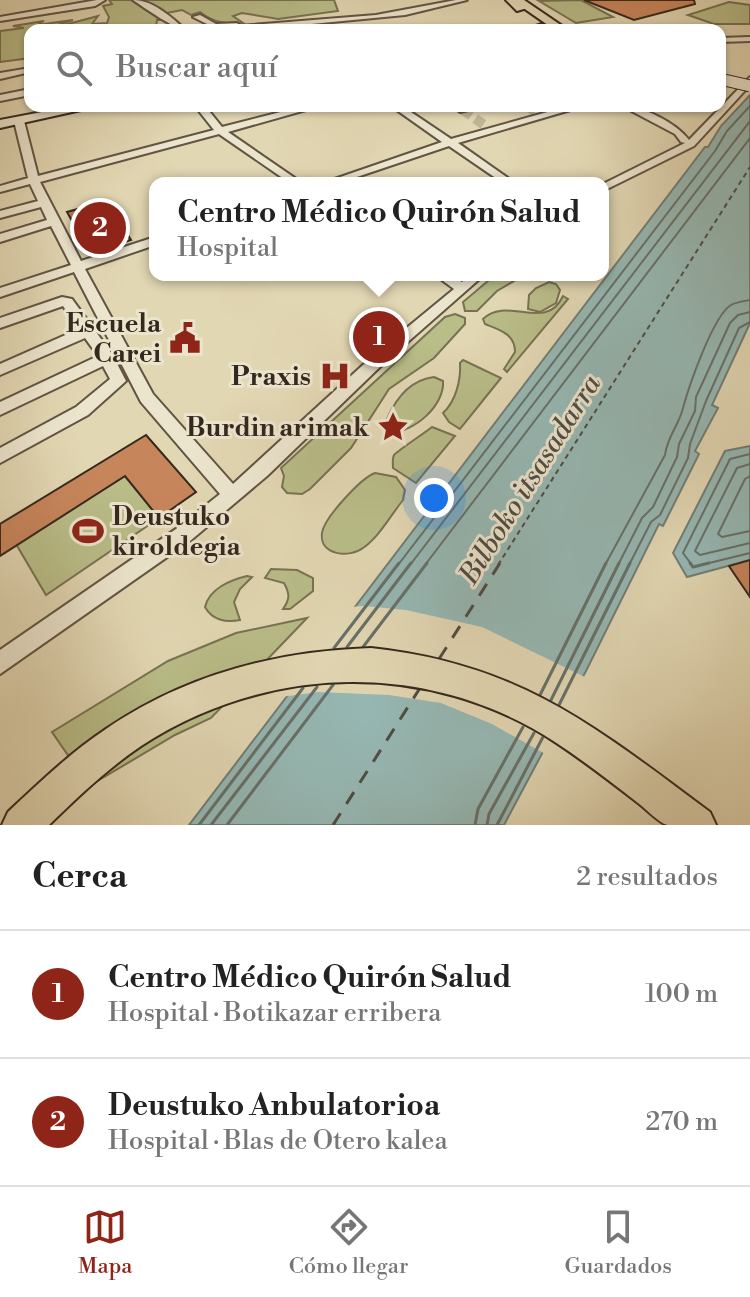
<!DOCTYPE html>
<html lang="es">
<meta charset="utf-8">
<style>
body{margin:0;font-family:"Libre Bodoni",serif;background:#f6f6f6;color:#222}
.you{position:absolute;left:434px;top:498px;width:28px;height:28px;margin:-20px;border:6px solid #fff;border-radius:50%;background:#1a73e8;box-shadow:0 0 0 12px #1a73e833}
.badge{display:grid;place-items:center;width:52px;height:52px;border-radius:50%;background:#8f2418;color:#fff;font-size:26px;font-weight:700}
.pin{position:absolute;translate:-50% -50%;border:4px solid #fff;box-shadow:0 2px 8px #0006}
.popup{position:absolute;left:149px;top:177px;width:460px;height:104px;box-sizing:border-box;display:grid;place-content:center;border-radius:16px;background:#fff;filter:drop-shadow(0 2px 6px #0005);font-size:26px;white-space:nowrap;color:#767676}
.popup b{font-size:30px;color:#222}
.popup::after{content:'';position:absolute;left:50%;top:100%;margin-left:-16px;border:16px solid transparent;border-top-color:#fff}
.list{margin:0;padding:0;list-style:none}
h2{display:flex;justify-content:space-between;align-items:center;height:104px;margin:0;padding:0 32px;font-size:34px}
h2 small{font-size:26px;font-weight:400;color:#767676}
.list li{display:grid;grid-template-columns:52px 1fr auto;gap:24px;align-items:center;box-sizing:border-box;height:128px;padding:0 32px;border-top:2px solid #e0e0e0}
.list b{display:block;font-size:30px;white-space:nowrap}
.list p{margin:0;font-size:26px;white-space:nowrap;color:#767676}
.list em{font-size:26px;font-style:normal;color:#767676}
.icon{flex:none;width:44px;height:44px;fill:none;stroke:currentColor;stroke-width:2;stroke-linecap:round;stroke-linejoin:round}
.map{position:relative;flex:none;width:750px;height:825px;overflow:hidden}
.search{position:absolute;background:#fff;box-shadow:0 2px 6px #0004;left:24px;right:24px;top:24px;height:88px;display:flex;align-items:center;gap:20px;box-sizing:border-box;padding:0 28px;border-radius:16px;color:#767676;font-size:30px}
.sheet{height:360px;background:#fff}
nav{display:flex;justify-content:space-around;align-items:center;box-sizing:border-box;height:112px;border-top:2px solid #e0e0e0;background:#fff;font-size:22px;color:#767676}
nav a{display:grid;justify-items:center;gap:4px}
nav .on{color:#8f2418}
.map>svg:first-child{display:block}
.green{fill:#b9bd88;stroke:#787253;stroke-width:2}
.water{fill:#96b8b4;stroke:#707e78;stroke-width:2}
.pier{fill:#e2d7b3}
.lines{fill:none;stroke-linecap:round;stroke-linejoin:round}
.shore-far1{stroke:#667069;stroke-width:2}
.shore{stroke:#667069;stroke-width:3}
.ferry-far1{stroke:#4e4c44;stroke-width:2;stroke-dasharray:5 4;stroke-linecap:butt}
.ferry{stroke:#4e4c44;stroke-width:3;stroke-dasharray:14 11;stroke-linecap:butt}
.building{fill:#c7855b;stroke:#36281e;stroke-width:2}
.street-tunnel{stroke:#c0b495;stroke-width:10;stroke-dasharray:10 5;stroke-linecap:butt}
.street-casing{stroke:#615443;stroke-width:4}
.secondary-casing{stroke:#36281e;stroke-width:4}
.primary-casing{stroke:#36281e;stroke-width:4}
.highway-casing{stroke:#36281e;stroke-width:4}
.street{fill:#ece5ce;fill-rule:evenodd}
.secondary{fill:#ece5ce;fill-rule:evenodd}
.primary{fill:#e2d7b3;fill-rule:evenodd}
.highway{fill:#e2d7b3;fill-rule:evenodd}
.secondary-bridge-casing{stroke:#36281e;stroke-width:13;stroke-linecap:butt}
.secondary-bridge{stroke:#ece5ce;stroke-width:11}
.labels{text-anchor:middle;stroke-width:6;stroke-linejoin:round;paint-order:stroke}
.poi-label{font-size:26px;font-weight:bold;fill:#36281e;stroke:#ece5ce;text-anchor:end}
.water-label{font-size:28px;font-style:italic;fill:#4e4c44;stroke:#ece5ce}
</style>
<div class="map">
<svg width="750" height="825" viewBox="0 0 750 825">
<rect width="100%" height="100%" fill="#e2d7b3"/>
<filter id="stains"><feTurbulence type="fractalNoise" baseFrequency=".0025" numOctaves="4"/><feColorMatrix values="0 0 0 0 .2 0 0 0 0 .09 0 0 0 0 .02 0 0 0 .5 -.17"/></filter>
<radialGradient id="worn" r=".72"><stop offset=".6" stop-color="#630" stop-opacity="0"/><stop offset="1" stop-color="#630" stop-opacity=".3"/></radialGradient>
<g class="green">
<polygon points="109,0 131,0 162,20 157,20 156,27 137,30 30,30 30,58 0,62 0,31 24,28 13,26 44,21 37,25 73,20 54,26 57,27 98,16 92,24 107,23 109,17 103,6 112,4"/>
<path d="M139,0H334L338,11L278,19L242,13L233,16L243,23C226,24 214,23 200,12L191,15L182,10L162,14Z"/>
<polygon points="581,0 613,17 576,23 539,1"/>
<polygon points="729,2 750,5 750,24 714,24 688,15"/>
<polygon points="495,275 524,275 497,291 477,311 465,311 463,302"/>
<polygon points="549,282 556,284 560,290 556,303 540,312 528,309 529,295 536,288"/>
<path d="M563,296L568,299L507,372L504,369L515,352C515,334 500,330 485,324L483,319C507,295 546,333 563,296Z"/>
<polygon points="455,314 465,318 465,324 434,358 389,389 351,448 310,489 302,494 287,493 282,487 284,476 281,468 445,317"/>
<path d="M463,360L501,378L460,429L449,422L443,413C456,401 461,380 460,363Z"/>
<path d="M434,377L443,381C445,405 414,433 390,432L387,419C396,398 410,380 434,377Z"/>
<path d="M432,427L455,436L416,483L393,468C393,464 392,459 394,455C396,452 426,432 432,427Z"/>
<path d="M375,473L396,477L405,490L403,500C391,515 379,537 363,548C350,558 319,556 322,533C324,518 361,478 375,473Z"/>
<polygon points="125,476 159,518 46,595 16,544"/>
<path d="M271,569L297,570L313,578V591L290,609H283C290,599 290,594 284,583L265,578Z"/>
<path d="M247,576L252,577L240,589L234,602L240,620C226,623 212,620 205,607C209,589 230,580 247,576Z"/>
<polygon points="307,618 211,718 175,735 89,786 52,732 168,661 236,633"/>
</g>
<g class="water">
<polygon points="750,95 750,323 712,405 718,408 695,451 699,454 663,526 659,524 587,669 504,825 189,825 705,147 708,147 721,126"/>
<polygon points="750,446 750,560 687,577 673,553 725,451"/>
</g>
<polygon class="pier" points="364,606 406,610 482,627 587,678 547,755 492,724 441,703 389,695 318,692 281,697 350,607"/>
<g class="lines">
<g class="shore-far1">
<polyline points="750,464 737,468 695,551 700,555 750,543"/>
<polyline points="750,476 745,479 718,534 722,537 750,531"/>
<polyline points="398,565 715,151 727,131 750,106"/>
<polyline points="410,565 750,121"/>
<polyline points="425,565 750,138"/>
<path d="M605,565L665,455C667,437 679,425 683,408C689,386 713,316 731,305C736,302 745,301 750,300"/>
<polyline points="618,565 642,518 653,507 677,457 679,444 695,411 696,397 730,323 738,315 750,312"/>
<polyline points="629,565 651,522 660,515 688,458 690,444 706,401 739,328 750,322"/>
<polyline points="692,565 683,553 730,459 750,454"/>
<polyline points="701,565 750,553"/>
</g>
<g class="shore">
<polyline points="690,563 693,567 709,563"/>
<polyline points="347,647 411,563"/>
<polyline points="363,647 427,563"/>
<polyline points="334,648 399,563"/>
<polyline points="540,695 606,563"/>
<polyline points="551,700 619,563"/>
<polyline points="559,705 630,563"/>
<polyline points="199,825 303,688"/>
<polyline points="211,825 317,687"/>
<polyline points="227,825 333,685"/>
<polyline points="475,825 478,809 523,727"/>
<polyline points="487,825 489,814 534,733"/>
<polyline points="497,825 543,737"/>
</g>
<polyline class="ferry-far1" points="498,565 750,167"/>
<g class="ferry">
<polyline points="439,659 500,563"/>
<polyline points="333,825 420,688"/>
</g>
</g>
<g class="building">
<polygon points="584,0 694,0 695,4 634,20"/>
<polygon points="89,206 92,212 106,208 107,211 112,210 131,240 90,253 67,212"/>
<polygon points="146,435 196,492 159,518 125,476 0,556 0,524"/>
<polygon points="750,560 750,597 729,566"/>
</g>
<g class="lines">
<g class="street-tunnel">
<polyline points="527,106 536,112"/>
<polyline points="463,110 487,127"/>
</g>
<defs>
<g id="street">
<polygon points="97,0 105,0 95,6 0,21 0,17"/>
<path d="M133,0C153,0 171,17 186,30C176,30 143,7 133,0Z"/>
<polygon points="456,0 467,0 405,15 248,30 215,28 193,17 200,15 216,24 237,23 240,26 376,15"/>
<polygon points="750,37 750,41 720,42 720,38"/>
<polygon points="30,68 30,72 0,79 0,73"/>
<path d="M750,77V85L694,146L603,191V184L685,143L681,142L675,134L622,106C643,106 676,123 689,140Z"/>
<polygon points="30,89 30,95 0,101 0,95"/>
<polygon points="195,106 205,106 222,127 304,106 320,106 228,132 302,183 290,183 219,134 40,182 81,261 155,237 155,245 85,269 153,394 233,484 375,354 454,289 435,275 450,275 462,282 470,275 484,275 385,362 267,476 190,541 0,674 0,650 176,529 220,494 141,402 74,272 0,297 0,288 71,265 51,226 0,242 0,234 47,220 41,207 0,218 0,211 38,201 30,184 0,192 0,186 28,178 14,121 19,118 24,121 38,176 214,130"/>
<polygon points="391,106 402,106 451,139 569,106 584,106 458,143 515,183 503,183 449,146 339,183 323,183 442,142"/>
<polygon points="452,106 463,106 468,110 460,112"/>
<polygon points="62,297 72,299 112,354 126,381 88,415 0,463 0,448 76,407 110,379 103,366 0,415 0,402 98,356 85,338 0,375 0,364 79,329 63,306 0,328 0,318"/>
</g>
<g id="secondary">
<polygon points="542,24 565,28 566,30 524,30"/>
<polygon points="73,106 99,106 0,128 0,120"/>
</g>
<g id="primary">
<polygon points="512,0 524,0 568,30 555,30"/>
<path d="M371,648C520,664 594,726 710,812L716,825C702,825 681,825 667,825C658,822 646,809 638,803C611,782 584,761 555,742C428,659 267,664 141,746C107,769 78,797 49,825H2L8,812C39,783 70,753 106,729C185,675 276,651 371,648Z"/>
</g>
<polygon id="highway" points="506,0 519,0 527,8 517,11"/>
</defs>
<use href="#street" class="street-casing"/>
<use href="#secondary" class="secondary-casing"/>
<use href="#primary" class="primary-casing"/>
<use href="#highway" class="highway-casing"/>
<use href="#street" class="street"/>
<use href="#secondary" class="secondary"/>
<use href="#primary" class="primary"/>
<use href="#highway" class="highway"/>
<defs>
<polyline id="secondary-bridge" points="720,79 750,86"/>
</defs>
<use href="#secondary-bridge" class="secondary-bridge-casing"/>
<use href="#secondary-bridge" class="secondary-bridge"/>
</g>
<defs>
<symbol id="civic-bare" viewBox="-9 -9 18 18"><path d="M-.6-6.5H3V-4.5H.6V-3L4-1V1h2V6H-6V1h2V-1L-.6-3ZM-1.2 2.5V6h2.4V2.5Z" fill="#8f2418" stroke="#ece5ce" stroke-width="2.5" paint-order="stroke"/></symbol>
<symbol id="hospital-bare" viewBox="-9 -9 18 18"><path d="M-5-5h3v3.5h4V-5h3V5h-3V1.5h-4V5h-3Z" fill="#8f2418" stroke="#ece5ce" stroke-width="2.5" paint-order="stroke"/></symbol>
<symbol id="sight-bare" viewBox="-9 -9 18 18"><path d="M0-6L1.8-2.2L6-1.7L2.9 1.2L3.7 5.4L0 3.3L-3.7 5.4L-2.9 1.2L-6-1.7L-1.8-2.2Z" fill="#8f2418" stroke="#ece5ce" stroke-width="2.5" paint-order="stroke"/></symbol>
<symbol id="stadium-bare" viewBox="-9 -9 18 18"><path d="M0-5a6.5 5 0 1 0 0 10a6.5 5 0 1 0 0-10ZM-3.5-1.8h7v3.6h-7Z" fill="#8f2418" stroke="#ece5ce" stroke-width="2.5" paint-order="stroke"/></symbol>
</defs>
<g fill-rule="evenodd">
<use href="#civic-bare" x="163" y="316" width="44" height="44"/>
<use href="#hospital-bare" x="313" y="354" width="44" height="44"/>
<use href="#sight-bare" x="371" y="405" width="44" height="44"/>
<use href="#stadium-bare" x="66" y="509" width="44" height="44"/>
</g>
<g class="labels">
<g class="poi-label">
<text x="161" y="332">Escuela<tspan x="161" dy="30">Carei</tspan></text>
<text x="311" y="385">Praxis</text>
<text x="369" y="436">Burdin arimak</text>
<text x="112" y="525" text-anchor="start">Deustuko<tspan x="112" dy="30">kiroldegia</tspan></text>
</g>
<g class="water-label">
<text transform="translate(529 479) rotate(-58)" y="10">Bilboko itsasadarra</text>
</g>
</g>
<rect width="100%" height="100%" filter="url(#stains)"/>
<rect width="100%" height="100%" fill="url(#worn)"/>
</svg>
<div class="you"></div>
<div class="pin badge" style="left:379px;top:337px">1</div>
<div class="popup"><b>Centro Médico Quirón Salud</b>Hospital</div>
<div class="pin badge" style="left:100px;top:228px">2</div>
<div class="search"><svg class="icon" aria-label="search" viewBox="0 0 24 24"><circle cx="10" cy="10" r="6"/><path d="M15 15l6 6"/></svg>Buscar aquí</div>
</div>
<section class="sheet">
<h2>Cerca<small>2 resultados</small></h2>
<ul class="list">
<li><span class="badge">1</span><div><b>Centro Médico Quirón Salud</b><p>Hospital · Botikazar erribera</p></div><em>100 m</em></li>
<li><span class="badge">2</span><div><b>Deustuko Anbulatorioa</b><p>Hospital · Blas de Otero kalea</p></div><em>270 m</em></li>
</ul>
</section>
<nav>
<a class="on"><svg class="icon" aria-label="map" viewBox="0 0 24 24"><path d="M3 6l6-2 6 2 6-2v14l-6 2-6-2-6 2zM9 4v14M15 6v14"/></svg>Mapa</a>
<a><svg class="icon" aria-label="directions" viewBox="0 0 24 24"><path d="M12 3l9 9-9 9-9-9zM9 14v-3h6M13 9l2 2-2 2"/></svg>Cómo llegar</a>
<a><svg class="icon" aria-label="saved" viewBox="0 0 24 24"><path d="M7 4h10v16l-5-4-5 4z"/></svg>Guardados</a>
</nav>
